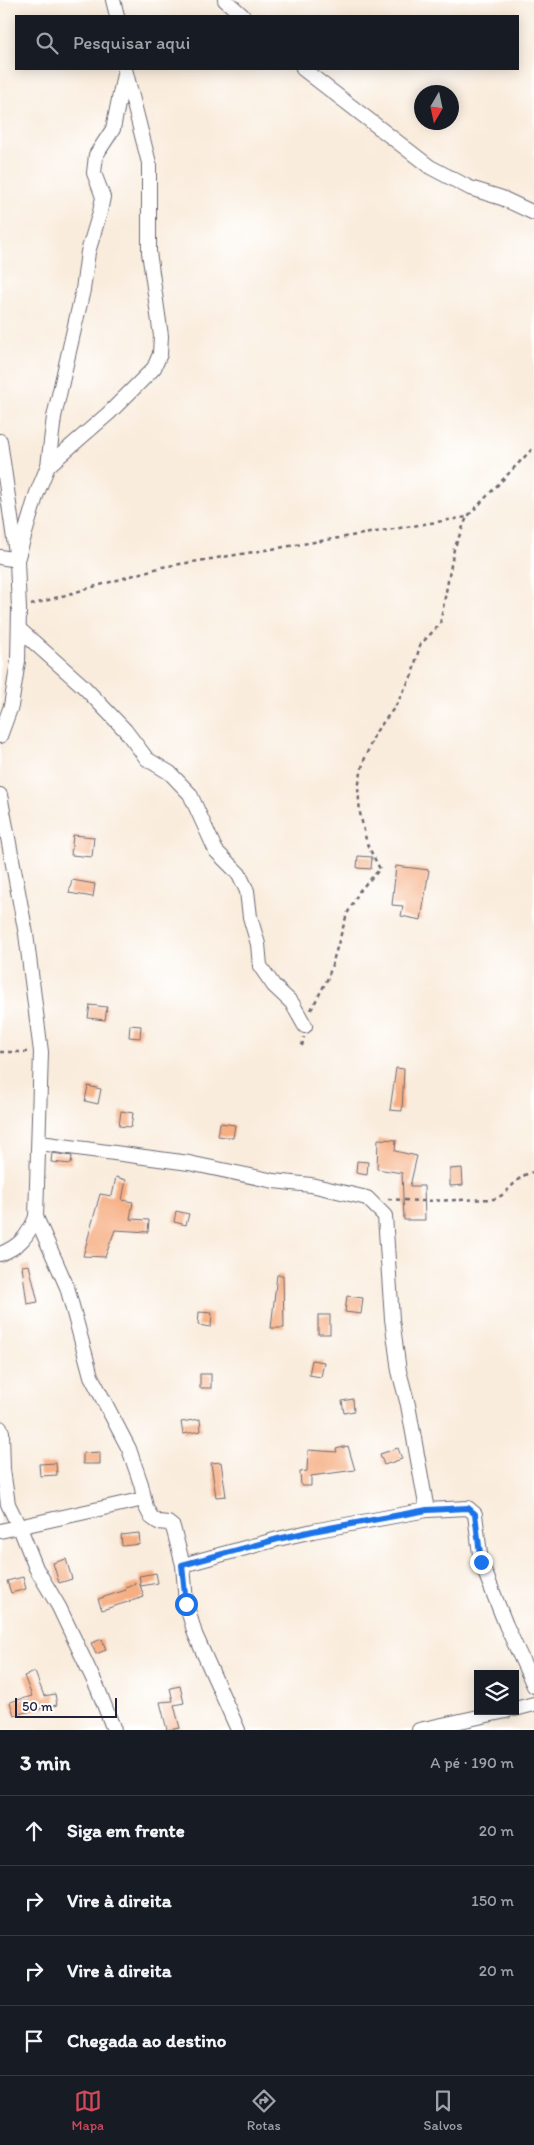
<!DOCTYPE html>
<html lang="pt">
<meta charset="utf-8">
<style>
body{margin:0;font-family:Itim,sans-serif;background:#20242c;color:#f1f3f6}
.controls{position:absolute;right:15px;bottom:15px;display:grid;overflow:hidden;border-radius:0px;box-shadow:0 2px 12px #0003}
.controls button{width:45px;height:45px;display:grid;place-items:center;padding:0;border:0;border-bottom:1px solid #363941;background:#171b24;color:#f1f3f6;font:25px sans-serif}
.compass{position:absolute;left:414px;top:85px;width:45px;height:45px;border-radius:50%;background:#171b24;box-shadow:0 2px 12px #0003;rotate:189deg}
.scale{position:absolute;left:15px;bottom:12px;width:102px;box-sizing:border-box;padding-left:5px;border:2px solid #22223b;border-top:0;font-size:14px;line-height:18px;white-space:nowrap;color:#22223b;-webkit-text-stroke:4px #fff;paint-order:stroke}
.stop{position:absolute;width:15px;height:15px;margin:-11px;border:4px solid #1a73e8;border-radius:50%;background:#fff}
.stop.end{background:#1a73e8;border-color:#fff;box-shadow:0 1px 5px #0008}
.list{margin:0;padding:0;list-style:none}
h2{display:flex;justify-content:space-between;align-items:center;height:65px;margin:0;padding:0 20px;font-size:21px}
h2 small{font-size:16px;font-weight:400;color:#9ea1a6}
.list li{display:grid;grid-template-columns:32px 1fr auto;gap:15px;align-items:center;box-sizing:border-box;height:70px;padding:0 20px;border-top:1px solid #363941}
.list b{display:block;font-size:19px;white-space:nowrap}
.list em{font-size:16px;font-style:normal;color:#9ea1a6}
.icon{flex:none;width:28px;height:28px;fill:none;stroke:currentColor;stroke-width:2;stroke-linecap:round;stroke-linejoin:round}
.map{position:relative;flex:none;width:534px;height:1730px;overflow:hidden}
.search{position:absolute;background:#171b24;box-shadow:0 2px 12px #0003;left:15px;right:15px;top:15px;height:55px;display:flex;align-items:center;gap:12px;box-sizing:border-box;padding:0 18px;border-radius:0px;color:#9ea1a6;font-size:19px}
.sheet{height:345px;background:#171b24}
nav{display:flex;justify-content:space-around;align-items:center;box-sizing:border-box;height:70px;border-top:1px solid #363941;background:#171b24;font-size:14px;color:#9ea1a6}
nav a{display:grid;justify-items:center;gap:2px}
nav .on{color:#d1495b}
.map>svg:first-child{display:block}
.building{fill:#f6ae82}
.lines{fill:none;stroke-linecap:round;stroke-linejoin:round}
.street-casing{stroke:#6d6973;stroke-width:16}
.path{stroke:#6d6973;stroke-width:2.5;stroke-dasharray:4 4;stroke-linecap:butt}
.street{stroke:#fff;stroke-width:14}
.route{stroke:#1a73e8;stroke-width:6}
</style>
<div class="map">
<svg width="534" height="1730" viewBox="0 0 534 1730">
<rect width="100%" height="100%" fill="#fff"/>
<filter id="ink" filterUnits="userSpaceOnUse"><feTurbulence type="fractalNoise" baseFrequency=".02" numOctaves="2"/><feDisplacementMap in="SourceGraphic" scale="10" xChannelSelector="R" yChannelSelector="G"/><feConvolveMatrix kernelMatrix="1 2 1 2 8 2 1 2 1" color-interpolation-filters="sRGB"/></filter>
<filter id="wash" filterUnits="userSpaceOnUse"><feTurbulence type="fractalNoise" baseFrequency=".0096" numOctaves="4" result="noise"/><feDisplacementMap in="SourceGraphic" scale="20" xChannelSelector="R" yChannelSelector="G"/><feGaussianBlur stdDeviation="1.12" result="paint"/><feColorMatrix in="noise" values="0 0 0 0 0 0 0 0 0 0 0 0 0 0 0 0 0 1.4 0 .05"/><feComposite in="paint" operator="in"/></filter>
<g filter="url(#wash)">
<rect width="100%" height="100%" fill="#f9ecdc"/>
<g id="blocks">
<g class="building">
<polygon points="73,835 94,837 92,857 71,855"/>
<polygon points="358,856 372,857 371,869 357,868"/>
<polygon points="396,866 429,870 421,920 401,916 403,906 392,905"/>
<polygon points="72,880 95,884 93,897 69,893"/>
<polygon points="90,1005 107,1007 105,1020 88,1018"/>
<polygon points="130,1025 141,1026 140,1038 129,1037"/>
<polygon points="396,1068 404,1069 402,1111 390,1110"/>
<polygon points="88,1086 101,1089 98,1104 85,1101"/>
<polygon points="121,1111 133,1113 131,1127 119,1126"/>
<polygon points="220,1123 235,1125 233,1138 218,1136"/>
<polygon points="378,1139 396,1140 395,1151 417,1156 410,1186 424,1186 425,1220 404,1220 402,1173 377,1169"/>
<polygon points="52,1153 72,1156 71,1164 51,1162"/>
<polygon points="357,1161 368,1162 367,1175 356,1173"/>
<polygon points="462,1168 463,1185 450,1186 450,1169"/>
<polygon points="116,1177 126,1180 122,1200 133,1202 130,1219 149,1220 148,1232 115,1230 105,1257 83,1256 100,1194 112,1196"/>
<polygon points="176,1211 189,1214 186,1225 174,1222"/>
<polygon points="29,1265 38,1302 27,1304 22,1266"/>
<polygon points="277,1275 283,1275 284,1328 271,1328"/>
<polygon points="347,1296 363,1298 361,1314 345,1312"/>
<polygon points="199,1312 212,1313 211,1327 198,1325"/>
<rect x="318" y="1315" width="12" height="19"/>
<polygon points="312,1360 324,1362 321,1377 309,1375"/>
<rect x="200" y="1374" width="11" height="14"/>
<polygon points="353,1399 354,1411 344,1413 342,1401"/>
<polygon points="200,1419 201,1431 183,1434 181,1422"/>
<polygon points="348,1446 355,1470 311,1476 311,1486 301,1486 300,1472 307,1471 308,1450 337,1452 336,1449"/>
<polygon points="398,1448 402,1459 384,1465 380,1454"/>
<polygon points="100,1452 100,1464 83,1464 83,1453"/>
<polygon points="221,1462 226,1496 216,1497 211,1463"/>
<polygon points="56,1463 57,1475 40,1476 39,1464"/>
<polygon points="139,1533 140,1544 122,1546 121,1535"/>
<polygon points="66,1559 72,1579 59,1583 53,1563"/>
<polygon points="156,1573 158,1583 141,1586 139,1576"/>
<polygon points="23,1577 26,1589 11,1593 7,1581"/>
<polygon points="139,1582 144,1597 102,1610 98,1599 126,1590 125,1587"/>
<polygon points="102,1639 106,1650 96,1654 91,1643"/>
<polygon points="35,1672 44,1696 55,1694 57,1705 14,1715 10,1702 32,1696 24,1676"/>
<polygon points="180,1686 184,1703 174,1705 180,1728 167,1730 160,1702 173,1701 170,1688"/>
</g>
</g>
</g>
<g filter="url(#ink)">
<use href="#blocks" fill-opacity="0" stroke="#6d6973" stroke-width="1"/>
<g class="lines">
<defs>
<g id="street">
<polyline points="113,0 117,16"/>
<polyline points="225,0 243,16"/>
<polyline points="303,69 430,167 470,188 502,198 534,213"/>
<polyline points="0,441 17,560 0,557"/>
<polyline points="48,466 54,417 83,290 88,252 100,212 103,197 94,173 96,155 113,129 124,74"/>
<polyline points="19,629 83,686 125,730 147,759 170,773 190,794 216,851 239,874 247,891 250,917 258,944 260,966 274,986 292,1003 305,1026"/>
<polyline points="0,736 11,706 18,661 19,609 17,560 37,493 48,466 109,413 154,368 160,354 161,336 149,252 149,163 125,69"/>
<path d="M0,795L26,934L41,1052L36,1217C28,1236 19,1247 0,1254"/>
<polyline points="40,1143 189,1163 274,1181 311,1185 367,1198 385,1216 392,1319 399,1371 408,1405 427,1510"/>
<polyline points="36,1217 67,1287 91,1376 129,1449 141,1484 146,1507 151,1517 158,1522 168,1523 173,1527 183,1565 186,1603 195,1634 238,1730"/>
<polyline points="0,1428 2,1432 3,1470 8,1504 22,1533 36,1568 59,1607 98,1689 114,1730"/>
<polyline points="0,1531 144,1499"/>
<polyline points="183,1565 278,1539 313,1531 427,1510 468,1508 475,1514 481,1562 506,1625 534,1686"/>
<polyline points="515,1709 534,1704"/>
<polyline points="419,1730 506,1711"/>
</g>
</defs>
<use href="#street" class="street-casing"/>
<g class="path">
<polyline points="31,605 162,567 467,517"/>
<polyline points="311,1010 328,978 347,914 360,890 380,869 367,844 360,813 358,788 363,763 375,733 395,707 412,675 420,645 440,624 454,549 467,517 534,447"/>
<polyline points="302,1046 304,1037"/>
<polyline points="0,1052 27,1052"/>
<path d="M388,1199L422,1201L494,1199C512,1193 513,1176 534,1172"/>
</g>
<use href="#street" class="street"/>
</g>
</g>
<g class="lines" filter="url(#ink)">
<polyline class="route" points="186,1604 182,1565 278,1539 313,1531 427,1510 468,1508 475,1514 481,1562"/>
</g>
</svg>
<div class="controls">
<button><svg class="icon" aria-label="layers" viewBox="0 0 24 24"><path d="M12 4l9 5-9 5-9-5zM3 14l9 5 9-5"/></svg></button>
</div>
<svg class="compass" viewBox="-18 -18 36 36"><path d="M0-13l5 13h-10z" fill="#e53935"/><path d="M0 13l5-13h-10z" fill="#9ea1a6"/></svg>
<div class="scale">50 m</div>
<div class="stop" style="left:186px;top:1604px"></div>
<div class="stop end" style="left:481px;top:1562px"></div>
<div class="search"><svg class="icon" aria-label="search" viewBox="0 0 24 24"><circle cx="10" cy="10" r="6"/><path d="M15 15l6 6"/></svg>Pesquisar aqui</div>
</div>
<section class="sheet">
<h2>3 min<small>A pé · 190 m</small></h2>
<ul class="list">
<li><svg class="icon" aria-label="ahead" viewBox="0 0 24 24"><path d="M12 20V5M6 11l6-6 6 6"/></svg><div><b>Siga em frente</b></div><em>20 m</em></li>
<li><svg class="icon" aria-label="right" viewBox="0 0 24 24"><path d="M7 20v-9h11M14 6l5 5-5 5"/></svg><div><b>Vire à direita</b></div><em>150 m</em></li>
<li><svg class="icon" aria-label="right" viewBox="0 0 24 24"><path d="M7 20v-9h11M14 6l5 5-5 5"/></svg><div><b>Vire à direita</b></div><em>20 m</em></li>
<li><svg class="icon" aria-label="arrive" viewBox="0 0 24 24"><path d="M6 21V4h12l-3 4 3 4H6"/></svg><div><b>Chegada ao destino</b></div></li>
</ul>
</section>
<nav>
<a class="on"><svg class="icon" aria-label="map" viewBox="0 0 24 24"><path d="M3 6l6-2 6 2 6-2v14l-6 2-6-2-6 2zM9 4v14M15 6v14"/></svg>Mapa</a>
<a><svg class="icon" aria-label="directions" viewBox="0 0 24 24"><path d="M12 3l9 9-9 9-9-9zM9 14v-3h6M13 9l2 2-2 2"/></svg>Rotas</a>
<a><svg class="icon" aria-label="saved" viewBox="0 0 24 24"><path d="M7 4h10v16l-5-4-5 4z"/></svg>Salvos</a>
</nav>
